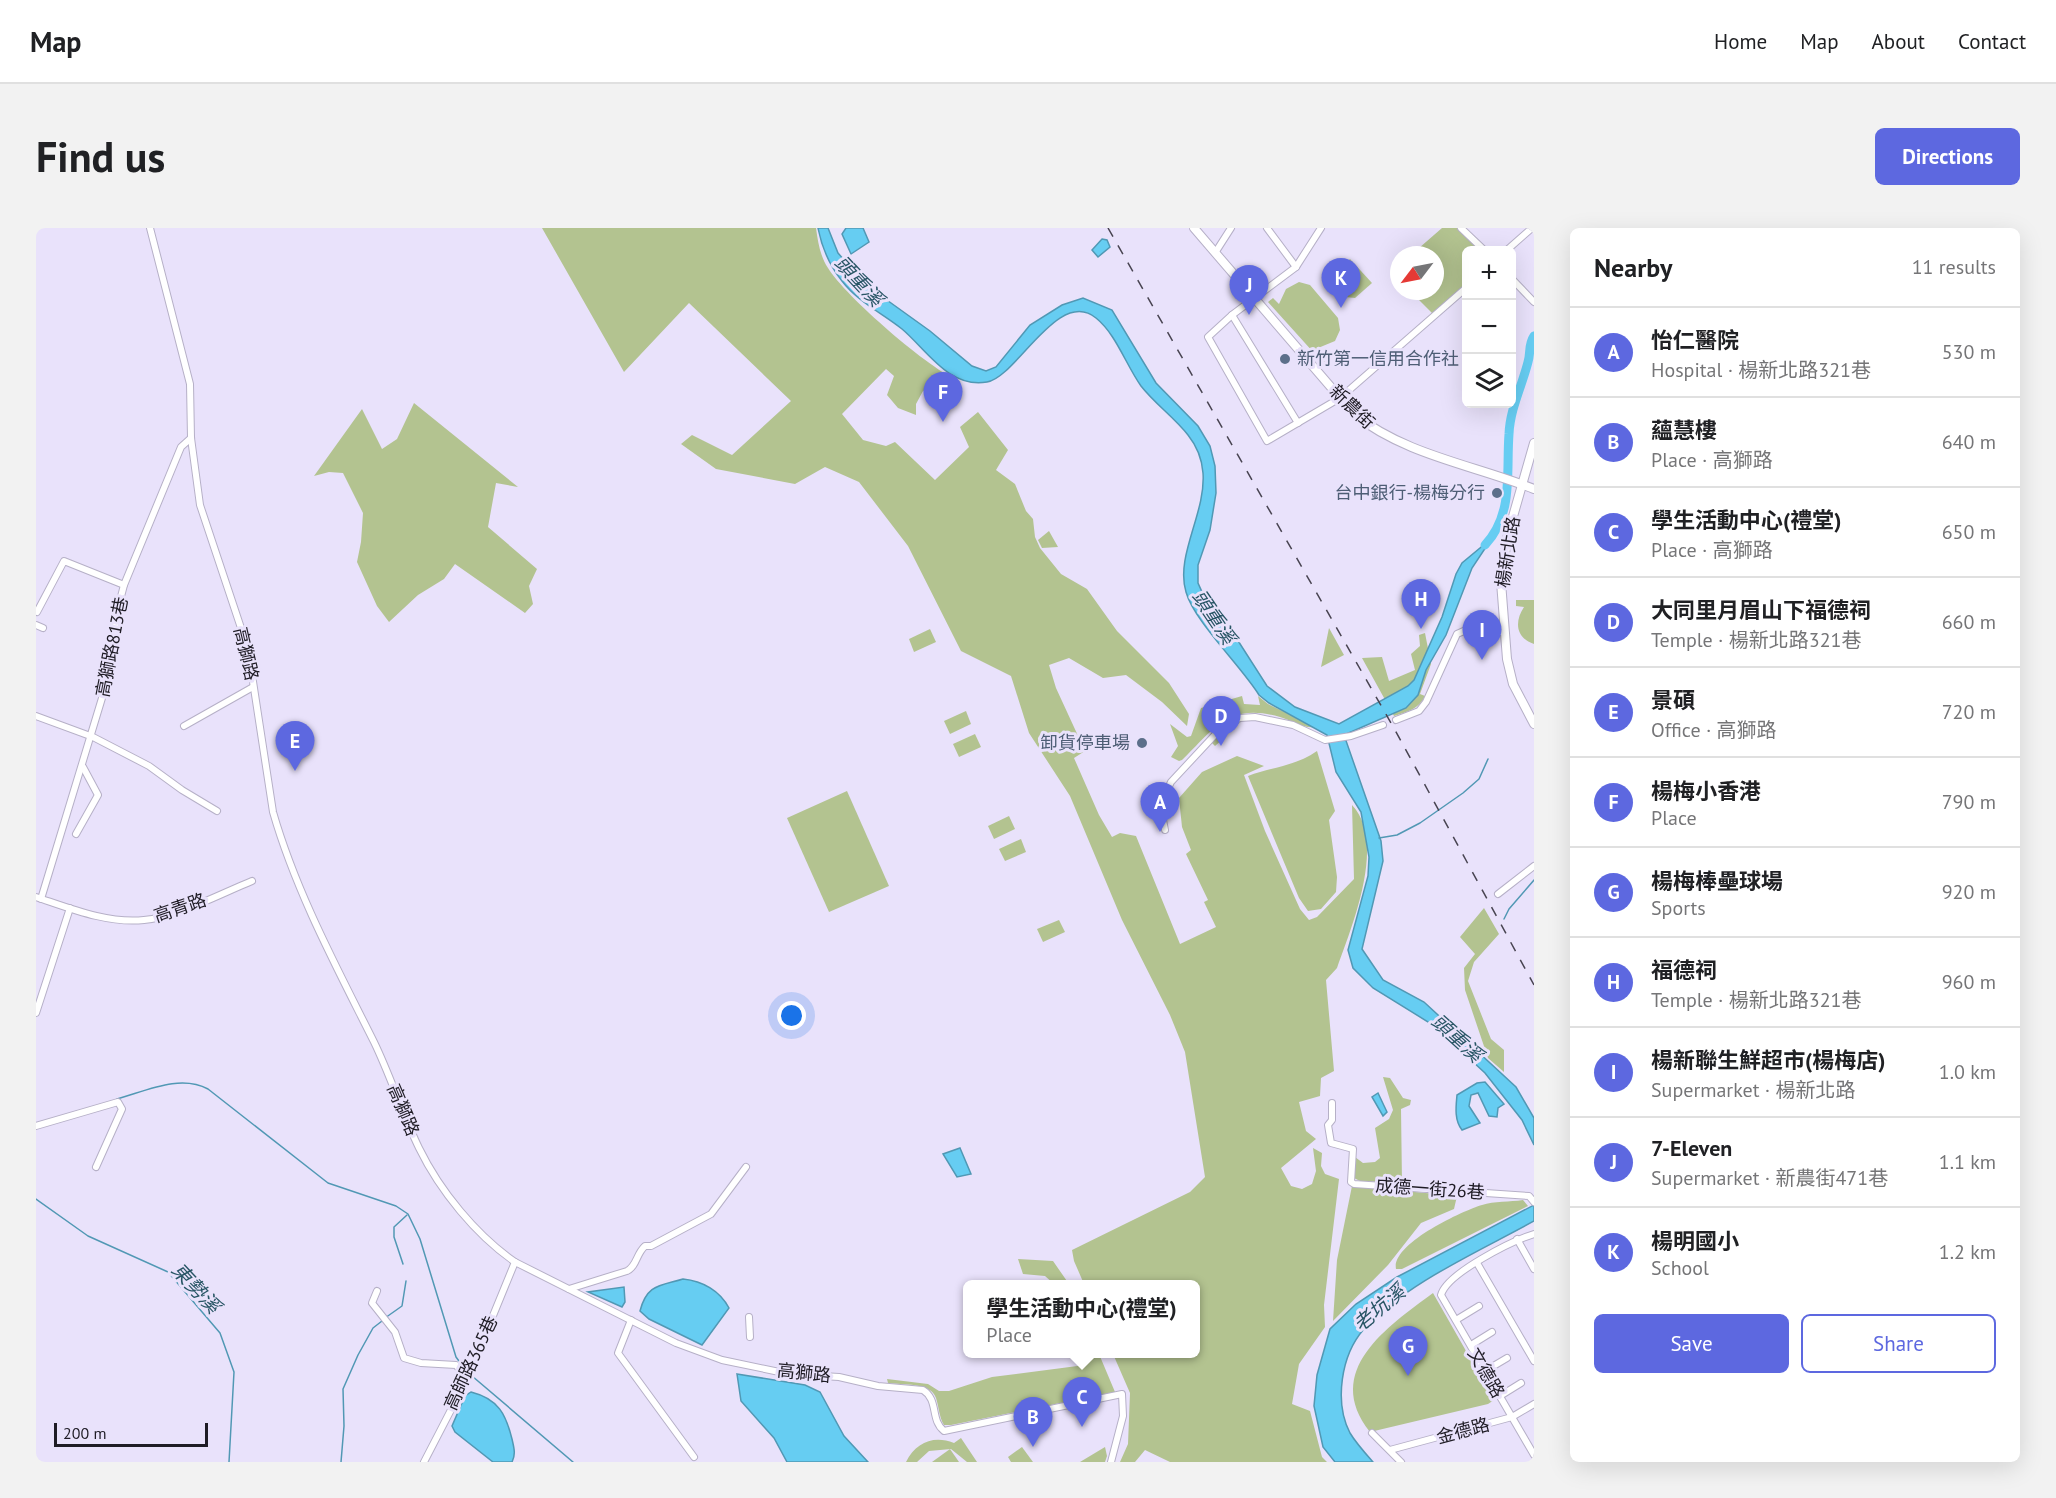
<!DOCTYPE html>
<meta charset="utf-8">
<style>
body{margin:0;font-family:"PT Sans","Noto Sans TC",sans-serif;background:#f2f2f2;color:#202124}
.controls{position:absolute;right:18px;top:18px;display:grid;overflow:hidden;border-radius:9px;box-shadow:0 6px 24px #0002}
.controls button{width:54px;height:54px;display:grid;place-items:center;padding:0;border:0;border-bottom:2px solid #e0e0e0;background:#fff;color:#202124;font:30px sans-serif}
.compass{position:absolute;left:1354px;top:18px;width:54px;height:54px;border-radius:50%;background:#fff;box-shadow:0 6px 24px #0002;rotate:238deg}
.scale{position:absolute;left:18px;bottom:15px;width:154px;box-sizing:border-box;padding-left:6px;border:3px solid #1f1c25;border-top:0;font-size:16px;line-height:21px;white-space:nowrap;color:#1f1c25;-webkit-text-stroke:4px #e9e2fb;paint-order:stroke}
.you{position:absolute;left:756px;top:788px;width:21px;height:21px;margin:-15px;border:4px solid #fff;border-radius:50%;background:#1a73e8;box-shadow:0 0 0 9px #1a73e833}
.badge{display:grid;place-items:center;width:39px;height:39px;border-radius:50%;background:#5d68e0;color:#fff;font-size:20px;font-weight:700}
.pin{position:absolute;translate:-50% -50px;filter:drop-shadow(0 2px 3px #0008)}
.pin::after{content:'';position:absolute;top:32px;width:21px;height:18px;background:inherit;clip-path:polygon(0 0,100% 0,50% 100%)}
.popup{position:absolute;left:927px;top:1052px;width:237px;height:78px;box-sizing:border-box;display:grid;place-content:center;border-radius:9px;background:#fff;filter:drop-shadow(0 2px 4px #0005);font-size:20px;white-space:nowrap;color:#757577}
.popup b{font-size:22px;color:#202124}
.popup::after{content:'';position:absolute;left:50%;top:100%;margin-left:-12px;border:12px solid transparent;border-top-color:#fff}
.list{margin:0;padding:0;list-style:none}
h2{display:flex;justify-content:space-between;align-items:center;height:78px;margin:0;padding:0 24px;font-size:26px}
h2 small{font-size:20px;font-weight:400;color:#757577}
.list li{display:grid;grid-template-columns:39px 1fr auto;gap:18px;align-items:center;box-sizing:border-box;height:90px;padding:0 24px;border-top:2px solid #e0e0e0}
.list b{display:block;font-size:22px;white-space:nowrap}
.list p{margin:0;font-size:20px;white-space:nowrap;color:#757577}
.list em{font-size:20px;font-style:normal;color:#757577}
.actions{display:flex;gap:12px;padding:18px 24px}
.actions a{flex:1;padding:14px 0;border:2px solid #5d68e0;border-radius:9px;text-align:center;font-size:21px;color:#5d68e0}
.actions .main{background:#5d68e0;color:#fff}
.icon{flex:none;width:33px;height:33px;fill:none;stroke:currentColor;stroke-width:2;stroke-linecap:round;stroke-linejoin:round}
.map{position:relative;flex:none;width:1498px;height:1234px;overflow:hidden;border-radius:9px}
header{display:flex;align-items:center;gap:36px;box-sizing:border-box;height:84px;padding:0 30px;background:#fff;border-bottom:2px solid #e0e0e0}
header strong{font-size:28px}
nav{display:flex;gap:33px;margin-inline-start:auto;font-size:21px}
.intro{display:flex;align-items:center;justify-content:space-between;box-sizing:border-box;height:144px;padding:0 36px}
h1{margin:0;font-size:42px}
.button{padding:15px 27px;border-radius:9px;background:#5d68e0;color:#fff;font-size:21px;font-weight:700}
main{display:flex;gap:36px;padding:0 36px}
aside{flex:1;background:#fff;border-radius:9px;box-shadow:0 6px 24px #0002}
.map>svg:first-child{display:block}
.green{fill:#b3c390}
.water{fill:#66cdf2;stroke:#5198b4;stroke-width:1.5}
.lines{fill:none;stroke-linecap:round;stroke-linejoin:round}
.stream{stroke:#5198b4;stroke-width:1.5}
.river{stroke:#66cdf2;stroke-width:9}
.minor-casing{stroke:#b6b0c7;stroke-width:8}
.tertiary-casing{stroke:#b6b0c7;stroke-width:10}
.minor{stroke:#fff;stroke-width:6}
.tertiary{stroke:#fff;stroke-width:8}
.rail{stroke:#484451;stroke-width:1.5;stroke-dasharray:10 10;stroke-linecap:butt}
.service-dot{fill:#5c6f8a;stroke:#e9e2fb;stroke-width:2}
.labels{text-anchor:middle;stroke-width:6;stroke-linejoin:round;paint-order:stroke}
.service-label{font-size:18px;fill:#4e5e75;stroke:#e9e2fb;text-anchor:end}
.street-label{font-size:18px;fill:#1f1c25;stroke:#e9e2fb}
.water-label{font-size:20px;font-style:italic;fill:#285565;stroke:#e9e2fb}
</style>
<header>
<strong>Map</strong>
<nav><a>Home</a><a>Map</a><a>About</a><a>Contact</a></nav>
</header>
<div class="intro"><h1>Find us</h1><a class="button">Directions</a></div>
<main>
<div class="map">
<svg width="1498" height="1234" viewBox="0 0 1498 1234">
<rect width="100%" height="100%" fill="#e9e2fb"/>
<g class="green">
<path d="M506,0H780C782,14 784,28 792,40C809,68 894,142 925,154L887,163L880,176V187L862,180L851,167L858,148L850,141L806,186L827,212L850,218L859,214L899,252L933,219L924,199L942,184L972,222L960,242L979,256L990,283L997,291L999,309L1004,320L1025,346L1051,361L1081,403L1133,455L1153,486L1151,498L1126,474L1090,447L1067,450L1033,430L1013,437L1020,460L1049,523L1038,530L1063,587L1076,609L1084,605L1100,608L1144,716L1180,699L1168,674L1172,672L1150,626L1155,622L1146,599L1143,570L1166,544L1201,528L1228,538L1208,547L1229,603L1264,681L1273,692L1281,689L1318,651L1316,577C1351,614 1316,698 1301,740L1290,752L1298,843L1285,850L1284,868L1263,874L1270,903L1280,911L1245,940L1255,958L1266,961L1276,956L1280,943L1277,920L1286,925L1285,938L1289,946L1303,951L1288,1077L1289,1099L1263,1136L1256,1176L1274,1183L1286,1229L1291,1234H1134L1109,1222L1099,1234H1084L1092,1216L1094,1165L1077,1126H1160V1056H1048L1038,1033L1036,1022L1154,964L1169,949L1149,824L1134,787L1086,692L1034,568L993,505L975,448L925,423L872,318L823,254L789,239L759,256L680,241L645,216L656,207L696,227L755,173L653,75L588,144Z"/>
<polygon points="1406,0 1424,0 1447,22 1430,22 1430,60 1399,88 1374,63 1399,63 1399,27 1375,27"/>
<polygon points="1314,31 1336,55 1319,70 1309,69 1296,55 1299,46"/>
<polygon points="1263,54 1274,57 1302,90 1304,102 1299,113 1282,120 1291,131 1287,135 1232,74 1237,70 1243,76 1250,61"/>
<polygon points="378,175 482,259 460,255 452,299 501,341 493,358 497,376 489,385 419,336 408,351 382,367 353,394 341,378 321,334 325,314 327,285 307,245 293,244 278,248 326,181 346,221 361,211"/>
<polygon points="1013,303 1022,319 1006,320 1002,312"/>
<path d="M1480,372H1498V416C1480,410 1478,394 1488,379L1480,378Z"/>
<polygon points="1293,400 1308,427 1285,439"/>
<polygon points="894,401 900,414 878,424 873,411"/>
<path d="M1389,405L1395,436L1384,466L1389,468C1383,481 1371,484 1358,488L1326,430L1346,429L1353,453L1379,442L1375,426L1384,418L1383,407Z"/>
<path d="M1206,468L1208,476L1224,477L1222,468L1232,476L1279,499C1268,501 1255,492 1244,489C1193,474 1178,501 1146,532L1143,533L1135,529L1142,518L1134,496L1151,509L1155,508L1165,480Z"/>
<polygon points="930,483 935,496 914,506 908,493"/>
<polygon points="1205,494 1190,504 1188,510 1179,518 1175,514 1189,501"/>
<polygon points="939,506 945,519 923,529 917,516"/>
<path d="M1281,523L1299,583L1293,592L1301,649L1300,664L1285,681L1272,683L1263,670L1212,548C1236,539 1260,538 1281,523Z"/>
<polygon points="811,563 853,658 793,684 751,590"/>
<polygon points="973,588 979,601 958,611 952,598"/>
<polygon points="985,611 990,624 969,633 963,621"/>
<polygon points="1448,680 1463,706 1438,734 1432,753 1455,811 1468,822 1468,844 1452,830 1429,762 1428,740 1439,726 1424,709"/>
<polygon points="1023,692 1029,704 1007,714 1001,701"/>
<polygon points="1347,849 1354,850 1367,870 1375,872 1374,877 1365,881 1366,955 1324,953 1318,950 1319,929 1327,935 1339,934 1344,930 1339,900 1353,891 1357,882"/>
<polygon points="1316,958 1421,968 1418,981 1385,995 1352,1037 1297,1093 1301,1032"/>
<path d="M1487,972L1492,978L1366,1041H1360C1355,1016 1426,983 1446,977C1458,973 1474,974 1487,972Z"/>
<polygon points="982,1031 1017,1033 1033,1056 1018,1056 1009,1048 987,1046"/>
<path d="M1397,1065L1458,1172L1452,1176L1334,1204C1286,1143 1351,1099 1397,1065Z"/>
<path d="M1048,1126H1063L1079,1164L915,1197H908C903,1189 903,1179 900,1170C895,1154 866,1157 852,1155L851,1151L892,1156L903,1163H913L956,1149L1049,1137Z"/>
<path d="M925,1210L941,1234H931L915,1221L893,1223L881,1234H870C880,1214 898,1207 918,1215Z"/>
<polygon points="986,1219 997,1234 975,1234 972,1229"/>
<polygon points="1069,1219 1071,1228 1069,1234 1044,1234"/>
<polygon points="914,1221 923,1234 896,1234"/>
</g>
<g class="water">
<path d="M782,0H792L802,25L830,57L894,103L936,138L950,143L960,139L994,97L1026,77L1047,70L1076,82L1120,155L1162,198L1174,218L1179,238L1180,265L1174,302L1162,337V355L1167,366L1199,408L1231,458L1259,479L1303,496L1372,458L1378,452L1406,389L1420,346L1426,335L1456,310L1436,340L1410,407L1390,442L1382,467L1370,480L1308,507L1345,613L1347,633L1326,721L1347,752L1388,774L1480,859L1498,890V917L1486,892L1449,845L1397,797L1337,760L1317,740L1312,722L1332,648L1333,629L1325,584L1300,544L1291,507L1233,475L1223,467C1205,438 1158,393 1150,364C1139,328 1170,285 1167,245C1166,231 1160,217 1152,207C1138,189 1119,176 1105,158C1090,137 1080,106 1060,90C1022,59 981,149 951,154C913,161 890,121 866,101C846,85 822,74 806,53C793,37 786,20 782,0Z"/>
<polygon points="810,0 827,0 833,14 815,26 806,6"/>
<polygon points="1066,11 1071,12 1074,19 1062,29 1056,22"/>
<path d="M1449,854L1468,876L1462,880L1461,889L1453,888L1442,865L1435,867L1433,878L1444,895L1426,902C1418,892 1420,878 1421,867L1441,855Z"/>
<polygon points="1342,865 1351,884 1347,888 1336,869"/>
<polygon points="924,920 935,946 921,949 907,926"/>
<path d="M1498,977V993C1444,1023 1370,1055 1328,1101C1305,1127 1298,1174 1314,1205C1320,1215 1329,1225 1337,1234H1299L1287,1219L1278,1178L1281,1147L1294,1101L1320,1076L1361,1049Z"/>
<path d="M647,1051C667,1053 684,1063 693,1080L666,1117L613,1091L604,1083C611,1056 624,1058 647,1051Z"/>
<polygon points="588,1059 589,1074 586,1079 552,1064"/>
<polygon points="701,1146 769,1157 784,1164 808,1208 832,1234 751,1234 738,1210 705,1173"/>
<path d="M435,1164C463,1171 470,1187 476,1211C478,1220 480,1226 476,1234H457L419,1204L416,1198L429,1168Z"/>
</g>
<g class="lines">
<g class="stream">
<polyline points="1343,610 1361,607 1384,595 1427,565 1443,551 1452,531"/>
<polyline points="1468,691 1473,681 1498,652"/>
<path d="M81,871C110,863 144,846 172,861L292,955L360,978L372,986L384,1011L420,1129L431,1144"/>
<polyline points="0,971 52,1008 132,1044 184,1105 198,1144 193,1234"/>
<polyline points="367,1036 358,1009 358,999 371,987"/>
<polyline points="349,1090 366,1078 370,1053"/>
<polyline points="436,1148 537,1234"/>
<polyline points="305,1234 308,1198 307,1161 322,1127 337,1100 346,1093"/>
</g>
<path class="river" d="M1449,317C1478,286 1470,245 1473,206C1474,181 1486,158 1492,134C1495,124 1492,117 1498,108"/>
<defs>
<g id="minor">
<path d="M114,0L154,156L155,210L164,277L212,421L237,584C260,664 301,740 338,814C355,849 366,885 383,920C404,963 440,1007 479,1034L640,1115L686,1132L753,1146L803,1149L842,1158L887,1162C903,1172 894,1192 908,1203L1086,1166L1087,1188L1075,1234"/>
<polyline points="1231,0 1260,39"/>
<polyline points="1285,0 1260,39 1196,87 1172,109 1231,213 1304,170 1430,60"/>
<polyline points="1425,0 1448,22"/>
<polyline points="1471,22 1496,0"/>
<polyline points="1179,25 1195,0"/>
<polyline points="1476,51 1498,74"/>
<polyline points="1196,87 1262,195"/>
<polyline points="1,384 28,333 88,357"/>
<polyline points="0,397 7,400"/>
<polyline points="0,488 57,509 113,538 146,562 181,583"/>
<polyline points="1360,492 1383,483 1390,474 1421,406 1430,402 1467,404"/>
<polyline points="148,498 217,459"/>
<polyline points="1129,602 1124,577 1135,554 1189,496 1204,490 1219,489 1257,497 1289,512 1315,508 1347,497"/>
<polyline points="40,606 62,567 47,539"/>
<polyline points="1462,666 1498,638"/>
<path d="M0,669C33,680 72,696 108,692C141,689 184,666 216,653"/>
<polyline points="5,671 73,447 81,384 88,357 145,219 155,210"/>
<polyline points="0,785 34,680"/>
<polyline points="1296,875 1296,892 1292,897 1295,915 1317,921 1315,954 1318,956 1493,968 1498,974"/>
<polyline points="0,898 82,874 86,881 60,939"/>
<path d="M1498,1006C1476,1013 1411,1045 1405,1067L1498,1227"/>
<polyline points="1481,1011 1498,1041"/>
<polyline points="1441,1035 1498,1133"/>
<path d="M533,1061L591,1043C601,1038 600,1026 609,1018H615L675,986L710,939"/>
<polyline points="341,1063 336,1075 359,1104 368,1130 385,1135 420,1137 431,1151"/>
<polyline points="713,1089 714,1109"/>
<polyline points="595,1092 582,1125 658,1229"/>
<polyline points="1420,1092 1443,1078"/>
<polyline points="1435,1117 1456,1104"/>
<polyline points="1449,1143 1471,1130"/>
<polyline points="1464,1168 1485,1155"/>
<polyline points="1336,1205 1365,1234"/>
<polyline points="1354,1222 1476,1189 1498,1176"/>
<polyline points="388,1234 431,1151 479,1034"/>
</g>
<g id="tertiary">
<path d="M1158,0L1318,186C1369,227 1438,237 1498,261"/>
<polyline points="1498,215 1472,306 1465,354 1471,431 1477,456 1498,496"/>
</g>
</defs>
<use href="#minor" class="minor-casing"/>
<use href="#tertiary" class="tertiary-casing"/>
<use href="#minor" class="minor"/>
<use href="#tertiary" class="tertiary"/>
<polyline class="rail" points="1072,0 1359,502 1498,757"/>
</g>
<g class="service-dot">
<circle cx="1249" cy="131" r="6"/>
<circle cx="1461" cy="265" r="6"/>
<circle cx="1106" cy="515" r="6"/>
</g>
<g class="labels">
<g class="service-label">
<text x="1261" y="137" text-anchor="start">新竹第一信用合作社</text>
<text x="1449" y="271">台中銀行-楊梅分行</text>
<text x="1094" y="521">卸貨停車場</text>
</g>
<g class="street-label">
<text transform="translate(1316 179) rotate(44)" y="6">新農街</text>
<text transform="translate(1472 324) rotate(-81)" y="6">楊新北路</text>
<text transform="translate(76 419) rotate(-79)" y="6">高獅路813巷</text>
<text transform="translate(210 426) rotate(77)" y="6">高獅路</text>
<text transform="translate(144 680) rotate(-19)" y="6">高青路</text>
<text transform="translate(367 882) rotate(67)" y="6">高獅路</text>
<text transform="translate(1394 961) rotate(4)" y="6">成德一街26巷</text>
<text transform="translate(435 1135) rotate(-65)" y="6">高師路365巷</text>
<text transform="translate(768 1145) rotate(6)" y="6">高獅路</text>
<text transform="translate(1450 1145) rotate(60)" y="6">文德路</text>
<text transform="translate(1427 1203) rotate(-15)" y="6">金德路</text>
</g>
<g class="water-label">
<text transform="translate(823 53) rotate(47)" y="7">頭重溪</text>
<text transform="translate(1178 389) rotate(56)" y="7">頭重溪</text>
<text transform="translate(1421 810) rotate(42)" y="7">頭重溪</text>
<text transform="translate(160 1060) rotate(47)" y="7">東勢溪</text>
<text transform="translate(1343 1080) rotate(-40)" y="7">老坑溪</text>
</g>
</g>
</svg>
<div class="controls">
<button>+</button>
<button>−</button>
<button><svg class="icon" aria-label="layers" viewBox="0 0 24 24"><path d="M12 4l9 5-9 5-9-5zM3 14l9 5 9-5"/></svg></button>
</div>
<svg class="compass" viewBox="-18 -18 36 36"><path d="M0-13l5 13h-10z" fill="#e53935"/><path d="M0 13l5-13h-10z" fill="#757577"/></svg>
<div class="scale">200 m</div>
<div class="you"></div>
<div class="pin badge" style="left:1124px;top:604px">A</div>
<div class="pin badge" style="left:997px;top:1219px">B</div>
<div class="pin badge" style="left:1046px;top:1199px">C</div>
<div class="popup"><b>學生活動中心(禮堂)</b>Place</div>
<div class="pin badge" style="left:1185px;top:518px">D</div>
<div class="pin badge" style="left:259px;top:543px">E</div>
<div class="pin badge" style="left:907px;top:194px">F</div>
<div class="pin badge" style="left:1372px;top:1148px">G</div>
<div class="pin badge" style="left:1385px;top:401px">H</div>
<div class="pin badge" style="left:1446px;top:432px">I</div>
<div class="pin badge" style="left:1213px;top:87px">J</div>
<div class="pin badge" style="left:1305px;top:80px">K</div>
</div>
<aside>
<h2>Nearby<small>11 results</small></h2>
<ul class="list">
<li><span class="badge">A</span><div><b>怡仁醫院</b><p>Hospital · 楊新北路321巷</p></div><em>530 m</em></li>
<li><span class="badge">B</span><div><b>蘊慧樓</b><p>Place · 高獅路</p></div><em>640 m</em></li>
<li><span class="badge">C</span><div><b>學生活動中心(禮堂)</b><p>Place · 高獅路</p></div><em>650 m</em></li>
<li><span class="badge">D</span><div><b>大同里月眉山下福德祠</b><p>Temple · 楊新北路321巷</p></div><em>660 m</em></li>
<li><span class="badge">E</span><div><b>景碩</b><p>Office · 高獅路</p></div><em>720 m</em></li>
<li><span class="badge">F</span><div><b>楊梅小香港</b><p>Place</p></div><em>790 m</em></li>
<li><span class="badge">G</span><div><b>楊梅棒壘球場</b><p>Sports</p></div><em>920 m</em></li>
<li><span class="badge">H</span><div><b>福德祠</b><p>Temple · 楊新北路321巷</p></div><em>960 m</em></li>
<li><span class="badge">I</span><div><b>楊新聯生鮮超市(楊梅店)</b><p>Supermarket · 楊新北路</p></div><em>1.0 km</em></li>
<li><span class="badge">J</span><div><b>7-Eleven</b><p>Supermarket · 新農街471巷</p></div><em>1.1 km</em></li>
<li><span class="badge">K</span><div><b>楊明國小</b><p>School</p></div><em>1.2 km</em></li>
</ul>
<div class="actions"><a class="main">Save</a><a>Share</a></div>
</aside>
</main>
